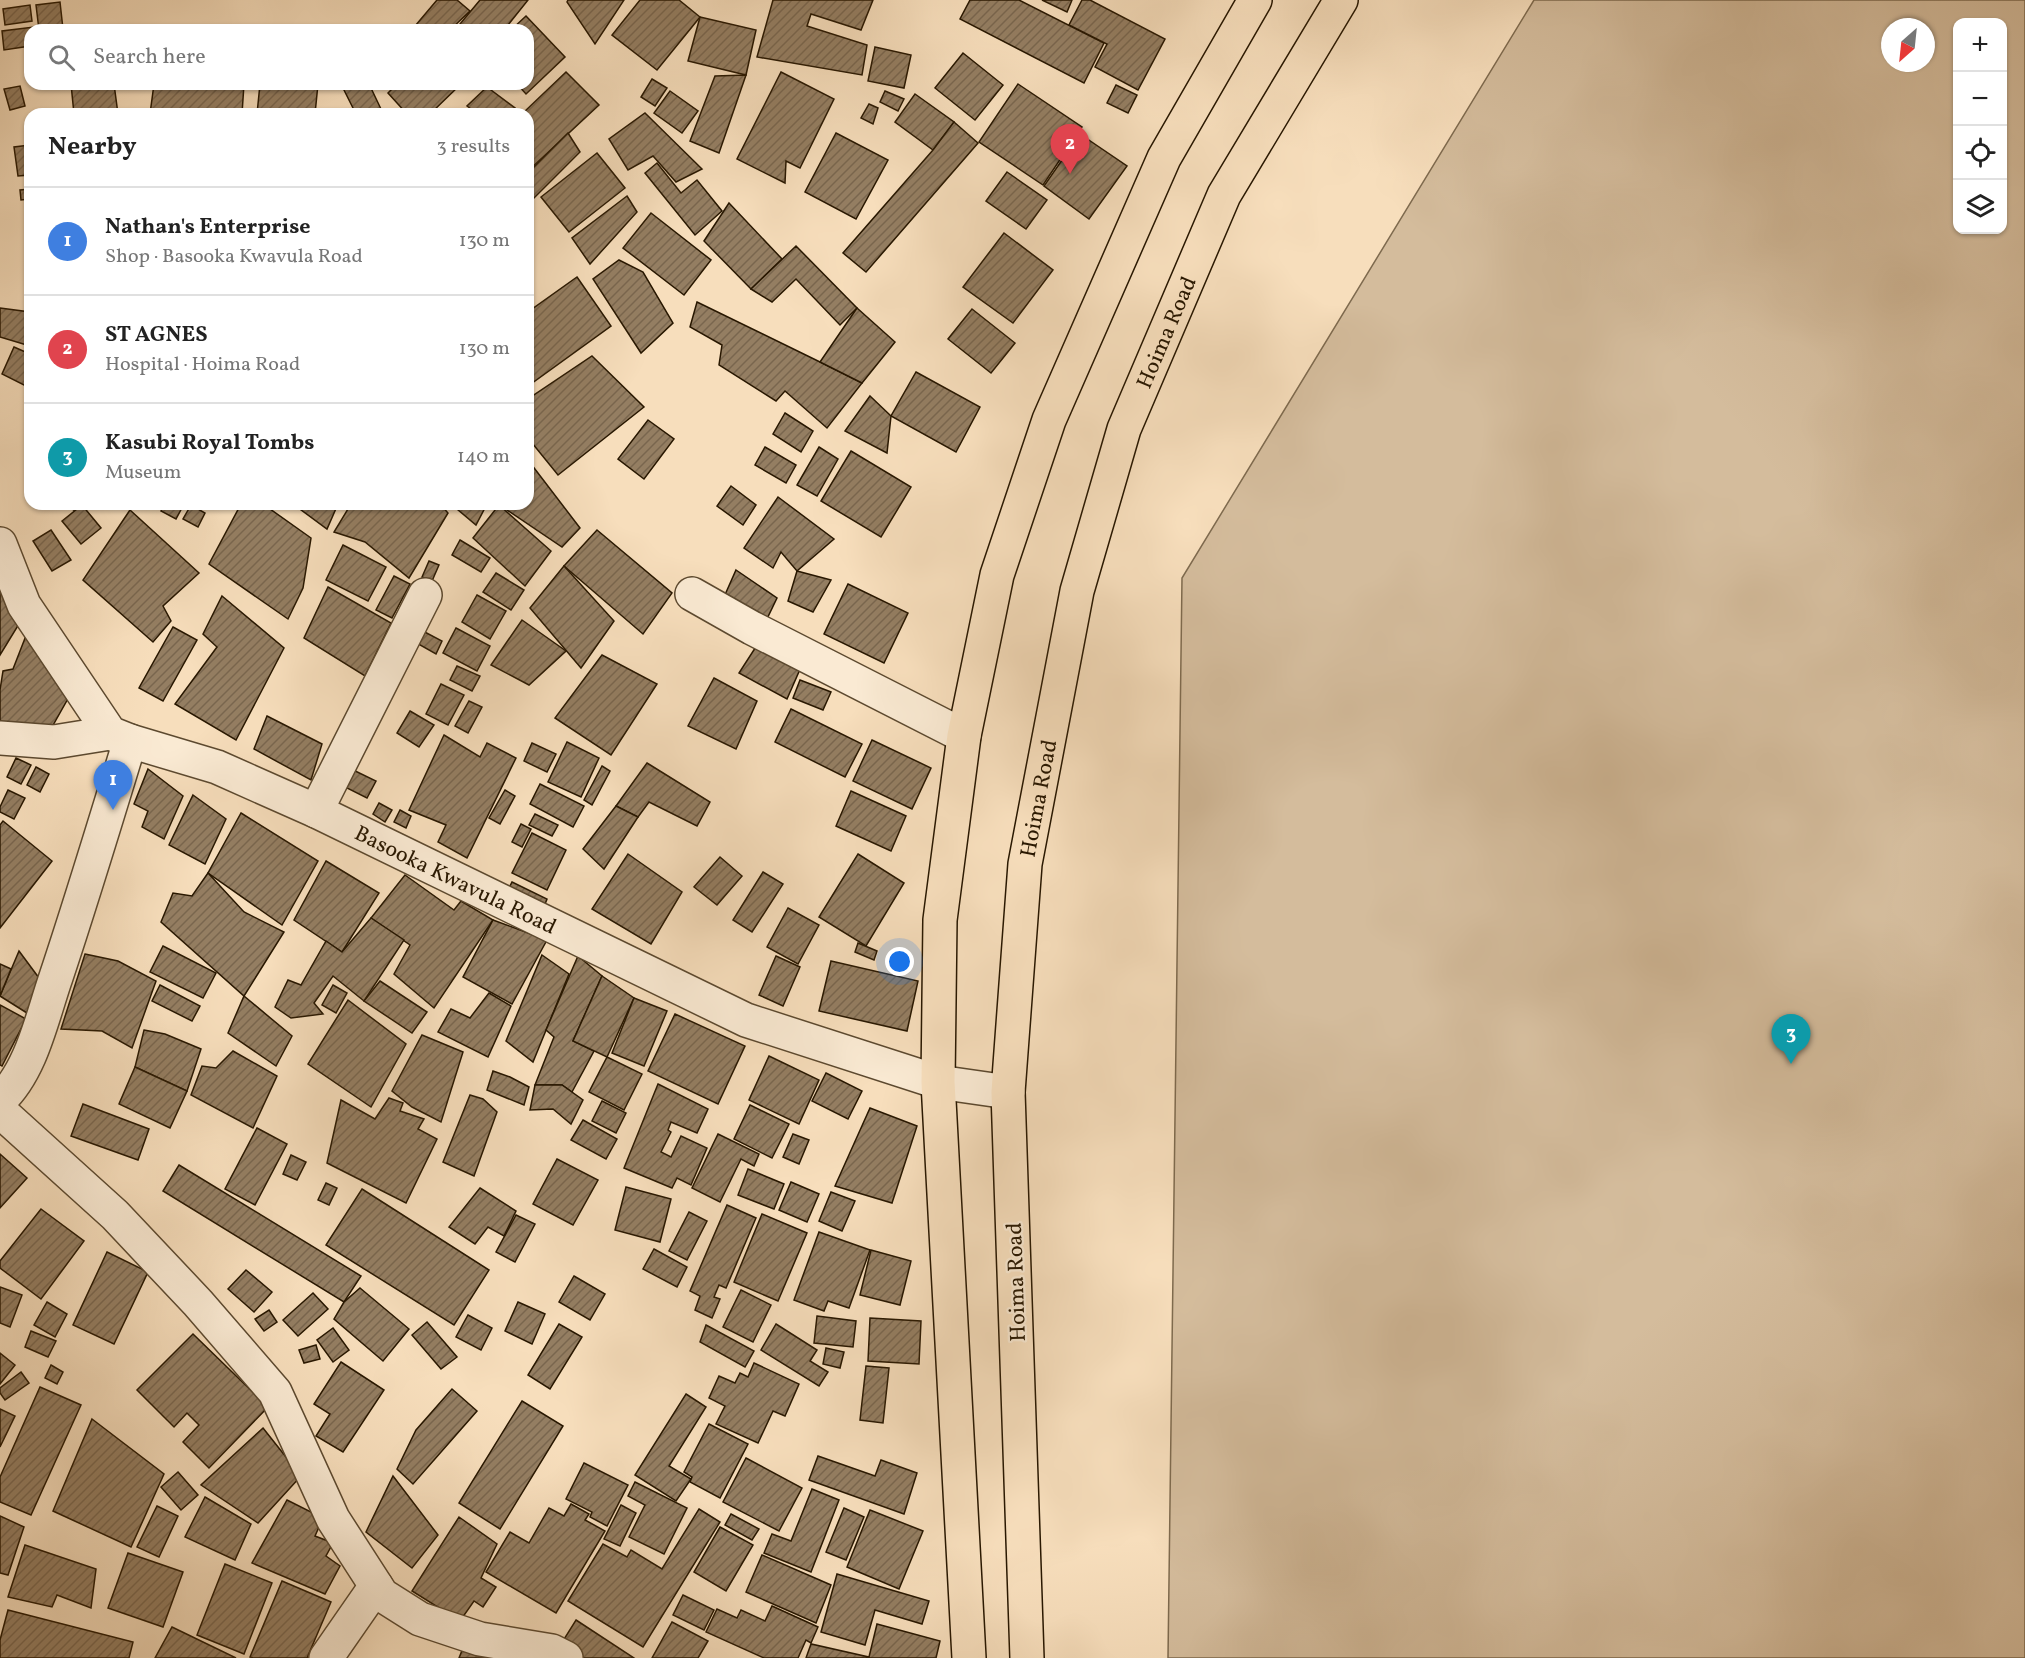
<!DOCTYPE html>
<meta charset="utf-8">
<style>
body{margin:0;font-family:Vollkorn,serif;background:#f6f6f6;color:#222}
.controls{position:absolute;right:18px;top:18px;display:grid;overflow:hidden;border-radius:12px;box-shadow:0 2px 4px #0004}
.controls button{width:54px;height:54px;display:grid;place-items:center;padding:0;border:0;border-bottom:2px solid #e0e0e0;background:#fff;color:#222;font:30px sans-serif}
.compass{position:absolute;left:1881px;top:18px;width:54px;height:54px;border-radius:50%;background:#fff;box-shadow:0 2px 4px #0004;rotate:207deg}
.you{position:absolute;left:900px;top:962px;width:21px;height:21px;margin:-15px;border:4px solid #fff;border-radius:50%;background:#1a73e8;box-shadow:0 0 0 9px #1a73e833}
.badge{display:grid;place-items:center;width:39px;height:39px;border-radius:50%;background:#1a73e8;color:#fff;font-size:20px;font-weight:700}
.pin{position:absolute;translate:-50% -50px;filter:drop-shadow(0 2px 3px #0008)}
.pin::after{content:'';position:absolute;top:32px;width:21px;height:18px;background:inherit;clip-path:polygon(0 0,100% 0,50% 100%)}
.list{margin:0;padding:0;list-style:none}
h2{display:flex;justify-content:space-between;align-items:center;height:78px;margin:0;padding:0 24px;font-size:26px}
h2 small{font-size:20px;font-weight:400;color:#767676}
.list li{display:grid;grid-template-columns:39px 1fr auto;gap:18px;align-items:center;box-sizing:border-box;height:108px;padding:0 24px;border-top:2px solid #e0e0e0}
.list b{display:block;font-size:22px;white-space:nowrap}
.list p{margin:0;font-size:20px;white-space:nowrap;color:#767676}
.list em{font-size:20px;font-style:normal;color:#767676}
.icon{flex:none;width:33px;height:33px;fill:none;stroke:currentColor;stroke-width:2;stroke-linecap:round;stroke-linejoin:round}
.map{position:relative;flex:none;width:2025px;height:1658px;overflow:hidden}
.search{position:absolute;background:#fff;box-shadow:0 2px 4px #0004;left:24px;top:24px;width:510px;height:66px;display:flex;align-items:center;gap:15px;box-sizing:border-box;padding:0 21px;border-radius:18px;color:#767676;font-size:22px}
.panel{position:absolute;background:#fff;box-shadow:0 2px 4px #0004;left:24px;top:108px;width:510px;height:402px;border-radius:18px}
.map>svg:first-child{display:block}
.grass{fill:#d4bc9c;stroke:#7e6a4e;stroke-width:1.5;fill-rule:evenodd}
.building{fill:url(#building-hatch);stroke:#281700;stroke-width:1.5}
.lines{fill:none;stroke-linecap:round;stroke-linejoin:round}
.minor-casing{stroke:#5c492f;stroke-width:36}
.major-casing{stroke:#281700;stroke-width:36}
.minor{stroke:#faead3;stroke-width:33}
.major{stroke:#f7debc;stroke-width:33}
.labels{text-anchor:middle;stroke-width:4.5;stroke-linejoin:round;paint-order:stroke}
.street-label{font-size:22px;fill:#281700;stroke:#faead3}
</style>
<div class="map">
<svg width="2025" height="1658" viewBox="0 0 2025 1658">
<defs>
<pattern id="building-hatch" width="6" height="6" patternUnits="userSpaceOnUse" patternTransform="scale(1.5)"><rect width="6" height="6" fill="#947e62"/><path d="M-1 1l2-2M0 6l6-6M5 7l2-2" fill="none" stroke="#79664e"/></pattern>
</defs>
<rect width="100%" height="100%" fill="#f7debc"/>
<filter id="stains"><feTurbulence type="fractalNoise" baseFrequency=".00333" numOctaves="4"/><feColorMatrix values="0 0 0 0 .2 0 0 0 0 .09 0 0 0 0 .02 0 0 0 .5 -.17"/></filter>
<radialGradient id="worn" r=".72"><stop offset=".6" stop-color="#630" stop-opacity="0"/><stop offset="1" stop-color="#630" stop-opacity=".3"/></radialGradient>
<path class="grass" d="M1534,0H2025V1658H1168L1182,578ZM1958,22H2002V230H1958ZM1890,27H1926V63H1890Z"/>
<g class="building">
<polygon points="437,0 457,0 470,11 450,30 418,30 415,26"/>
<polygon points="480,0 528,0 504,30 455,30"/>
<polygon points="568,0 624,0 595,44 567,2"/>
<polygon points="640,0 679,0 700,17 657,70 612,35"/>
<polygon points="773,0 873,0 861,30 811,14 807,26 867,45 862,75 757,57"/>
<polygon points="970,0 1019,0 1104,43 1084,83 960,19"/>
<polygon points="1042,0 1072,0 1067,12"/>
<polygon points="1082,0 1090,0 1165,39 1138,90 1095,67 1107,44 1069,25"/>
<polygon points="60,2 63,29 39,30 36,5"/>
<polygon points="30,5 32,21 5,25 3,9"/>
<polygon points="526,16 565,57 526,94 517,84 528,84 528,30 511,30"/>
<polygon points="700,17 756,30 746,75 688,61"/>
<polygon points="34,27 35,30 30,30 30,46 4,50 2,31"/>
<polygon points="875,47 911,55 904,88 868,81"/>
<polygon points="963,53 1003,85 975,120 935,88"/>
<polygon points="566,72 599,105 528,171 528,114 522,114"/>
<polygon points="781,72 834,99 800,168 786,161 785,183 737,159"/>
<polygon points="746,75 719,153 690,141 715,76"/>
<polygon points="652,79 667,88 655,106 641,97"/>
<polygon points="71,84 114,84 118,114 74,114"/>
<polygon points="154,84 244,84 242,114 150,114"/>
<polygon points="260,84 318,84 315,114 257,114"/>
<polygon points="341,84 369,84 381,109 376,114 356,114"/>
<polygon points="397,84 461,84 430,114 407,114 388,93"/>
<polygon points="1018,84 1082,127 1043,185 979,142"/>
<polygon points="1116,85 1137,95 1128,113 1107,103"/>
<polygon points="20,86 25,106 10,110 4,89"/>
<polygon points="487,87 515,108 510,114 478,114 467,106"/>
<polygon points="670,91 698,111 682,133 654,113"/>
<polygon points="885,91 904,99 898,111 880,102"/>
<polygon points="915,94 954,122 933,150 895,122"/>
<polygon points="869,104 878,108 873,124 861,118"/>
<polygon points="645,113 702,169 676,182 653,156 628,170 609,139"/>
<polygon points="954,122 978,143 866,272 843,253 933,150"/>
<polygon points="568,133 580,152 530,202 528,200 528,173"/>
<polygon points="836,133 888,160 856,219 805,192"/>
<polygon points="1080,134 1127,166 1089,219 1044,186"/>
<polygon points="30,145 30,175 18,176 14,147"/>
<polygon points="597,153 625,188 569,232 541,197"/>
<polygon points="657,163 681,193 697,180 722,211 695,235 645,173"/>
<polygon points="1007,172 1047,200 1026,229 986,201"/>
<polygon points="30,189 30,199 21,200 20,190"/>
<polygon points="627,196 637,212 590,264 572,238"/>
<polygon points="729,203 782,259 751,289 704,241"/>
<polygon points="651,213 711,260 684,295 623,248"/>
<polygon points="1004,233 1053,270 1013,323 963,287"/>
<polygon points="796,246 857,308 840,325 796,279 772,302 751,289"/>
<polygon points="619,260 643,272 673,323 641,353 593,279"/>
<polygon points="577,277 611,326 528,386 528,312"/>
<polygon points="697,302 820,362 862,383 827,428 785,391 776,401 719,365 722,345 690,327"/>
<polygon points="0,308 30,312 30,346 0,337"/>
<polygon points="857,308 895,342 862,383 820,362"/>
<polygon points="972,309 1015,343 991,373 948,339"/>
<polygon points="14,347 30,354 30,383 28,387 2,374"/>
<polygon points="592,356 644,407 558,475 528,438 528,399"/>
<polygon points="916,372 980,407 956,452 891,416"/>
<polygon points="870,396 891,416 887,453 845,431"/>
<polygon points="785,413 813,431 801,452 773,434"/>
<polygon points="648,420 674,439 644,479 618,459"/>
<polygon points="765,447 796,465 786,483 755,465"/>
<polygon points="819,447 838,459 817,496 797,485"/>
<polygon points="851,451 911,487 881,537 821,501"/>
<polygon points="528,460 580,528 562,547 498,504 528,504"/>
<polygon points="731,486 756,505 743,525 717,506"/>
<polygon points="778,497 834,539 797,571 781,552 773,568 744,548"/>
<polygon points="64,504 86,504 80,514"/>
<polygon points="165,504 184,504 176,519 161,511"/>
<polygon points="241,504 263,504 311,538 303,588 288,619 209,564"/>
<polygon points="293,504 338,504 327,529"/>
<polygon points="351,504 440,504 448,513 409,578 365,542 334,532"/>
<polygon points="451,504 487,504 476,525"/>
<polygon points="82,505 101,528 81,544 62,521"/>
<polygon points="191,505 205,513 198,527 183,519"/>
<polygon points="499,505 551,551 525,586 473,538"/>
<polygon points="130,510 199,573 163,606 171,621 153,642 83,580"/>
<polygon points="51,530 71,560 52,571 33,541"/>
<polygon points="597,530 672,593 643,634 564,566"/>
<polygon points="460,540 490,558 481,572 452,555"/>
<polygon points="343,545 386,567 368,601 326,580"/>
<polygon points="429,561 439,565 432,581 422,577"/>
<polygon points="564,566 614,621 581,668 530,608"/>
<polygon points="736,570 777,598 763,627 724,597"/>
<polygon points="797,571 831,580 813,612 788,601"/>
<polygon points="496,573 524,590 511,610 483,592"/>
<polygon points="394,576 410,584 392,618 376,610"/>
<polygon points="0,584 19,624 0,655"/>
<polygon points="848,584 908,613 884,663 824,634"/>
<polygon points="328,587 391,623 365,676 304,638"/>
<polygon points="477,595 506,611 490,639 462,622"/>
<polygon points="222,596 284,648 236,740 175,704 217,647 203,634"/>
<polygon points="522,620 566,651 529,685 491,665"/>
<polygon points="173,627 197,640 163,701 139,688"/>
<polygon points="456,628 490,646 477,671 443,653"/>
<polygon points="419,629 442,641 436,654 413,641"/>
<polygon points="27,633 70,695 52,727 0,725 0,690 3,671 13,669"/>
<polygon points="759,642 801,667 787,699 739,673"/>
<polygon points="602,655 657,684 611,755 555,718"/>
<polygon points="457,666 480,676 472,691 450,680"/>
<polygon points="714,678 757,701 736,749 688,726"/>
<polygon points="800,680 831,692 823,710 793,698"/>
<polygon points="441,684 464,695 448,725 426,714"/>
<polygon points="469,701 482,707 468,733 455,726"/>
<polygon points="791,709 862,744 845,777 775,742"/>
<polygon points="410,711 434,725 419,747 397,733"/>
<polygon points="267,716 322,744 311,780 254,749"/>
<polygon points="444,735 480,757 487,743 516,758 467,858 438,842 446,825 409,810"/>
<polygon points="872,740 931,768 912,809 853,781"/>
<polygon points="567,742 599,758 581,797 548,782"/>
<polygon points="532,743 556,754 547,772 524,761"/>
<polygon points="16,758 31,765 21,784 7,777"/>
<polygon points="647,763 710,802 697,826 649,802 638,817 616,806"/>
<polygon points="602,766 610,771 592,805 584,800"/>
<polygon points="36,767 49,774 40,792 27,785"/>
<polygon points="347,767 376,781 367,798 339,784"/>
<polygon points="148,769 183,796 164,839 142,827 148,811 134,804"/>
<polygon points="540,784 584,806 573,827 530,804"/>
<polygon points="8,790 25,798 14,819 0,812 0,807"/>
<polygon points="505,790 515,796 500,824 489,818"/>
<polygon points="851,791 906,816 891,851 836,826"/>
<polygon points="193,795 226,819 205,864 169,845"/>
<polygon points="379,803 392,810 385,822 373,814"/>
<polygon points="616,806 638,817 604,869 583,849"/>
<polygon points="400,810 411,816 406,828 394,822"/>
<polygon points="241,813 318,861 282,925 208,873"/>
<polygon points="535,814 558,825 552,836 529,825"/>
<polygon points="3,821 52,861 0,928 0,825"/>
<polygon points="521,824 531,829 522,847 512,842"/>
<polygon points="532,833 566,850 547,890 512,873"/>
<polygon points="628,854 682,892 651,944 592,909"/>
<polygon points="858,854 904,883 866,946 819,917"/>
<polygon points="720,857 742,876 717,905 694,887"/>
<polygon points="326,861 379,893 342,952 294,920"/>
<polygon points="763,872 783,884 752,932 733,920"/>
<polygon points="208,873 244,912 284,932 244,996 161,922 173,893 192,896"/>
<polygon points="405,875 454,910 461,901 493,920 434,1008 394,974 410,945 371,918"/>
<polygon points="512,882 547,899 541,914 505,896"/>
<polygon points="788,908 819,925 798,964 767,947"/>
<polygon points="371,918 404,940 364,1001 333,976 314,1003 323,1014 291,1018 275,1007 288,980 301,985 326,941 342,952"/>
<polygon points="493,920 547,940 512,1004 463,977"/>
<polygon points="858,943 877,951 874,960 855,952"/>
<polygon points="163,946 216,973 203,998 150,972"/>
<polygon points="19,951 39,978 27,1013 0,996"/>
<polygon points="85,954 118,961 156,981 132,1048 102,1031 61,1029"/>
<polygon points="542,955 569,974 533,1062 506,1041"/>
<polygon points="578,956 602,976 573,1041 594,1051 572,1092 562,1085 535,1085 554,1037 546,1030"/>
<polygon points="776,956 800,967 783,1006 759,995"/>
<polygon points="831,961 918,981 907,1031 819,1011"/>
<polygon points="0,964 11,969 0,996"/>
<polygon points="602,976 634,998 607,1057 573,1041"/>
<polygon points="380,981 427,1012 412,1033 364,1001"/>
<polygon points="160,985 200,1006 192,1021 152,1001"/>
<polygon points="333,985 347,993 336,1013 322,1005"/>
<polygon points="489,993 511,1006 488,1057 438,1032 451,1009 470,1018"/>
<polygon points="244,996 292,1036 276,1066 228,1033"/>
<polygon points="634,998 667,1011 644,1066 612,1053"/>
<polygon points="348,1000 406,1044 371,1107 308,1064"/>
<polygon points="0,1005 26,1019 2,1066 0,1065"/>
<polygon points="675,1014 745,1046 718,1104 648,1071"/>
<polygon points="144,1030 165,1034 201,1049 187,1091 135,1067"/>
<polygon points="422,1035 463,1052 441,1122 412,1107 392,1091"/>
<polygon points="233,1051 277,1076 253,1128 191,1095 202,1066 216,1068"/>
<polygon points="769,1056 819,1080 799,1124 749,1100"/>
<polygon points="607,1057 642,1074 624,1110 589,1092"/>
<polygon points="135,1067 187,1091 170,1128 119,1104"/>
<polygon points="493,1071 510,1077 529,1087 524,1105 487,1090"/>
<polygon points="826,1073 862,1091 848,1119 812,1101"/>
<polygon points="658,1084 708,1109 697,1133 671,1122 668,1130 671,1132 661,1152 671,1157 681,1136 707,1148 691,1185 677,1178 672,1188 624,1168"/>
<polygon points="535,1085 562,1085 583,1100 571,1124 553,1109 530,1110"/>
<polygon points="470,1095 483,1099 497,1112 474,1176 443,1162"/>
<polygon points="389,1098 403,1103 400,1111 424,1119 418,1129 437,1139 406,1203 327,1163 341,1100 375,1119"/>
<polygon points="602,1101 626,1113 616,1133 592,1121"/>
<polygon points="83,1104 149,1129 138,1160 71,1136"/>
<polygon points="750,1105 789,1124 772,1158 734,1139"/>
<polygon points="870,1108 917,1126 892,1203 835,1186"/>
<polygon points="583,1120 617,1139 606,1159 571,1140"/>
<polygon points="257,1128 287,1144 255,1205 225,1189"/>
<polygon points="718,1134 759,1154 754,1166 741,1159 720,1202 692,1188"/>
<polygon points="793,1134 809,1140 799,1164 783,1157"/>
<polygon points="0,1154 27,1178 0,1208"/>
<polygon points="291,1155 306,1162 297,1180 283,1174"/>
<polygon points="557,1159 598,1180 573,1225 533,1204"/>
<polygon points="179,1165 361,1276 344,1302 163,1191"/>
<polygon points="748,1169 784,1184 774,1209 738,1195"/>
<polygon points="791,1182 819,1194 807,1222 779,1210"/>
<polygon points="326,1183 337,1188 329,1205 318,1200"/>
<polygon points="626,1187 671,1199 660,1242 615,1230"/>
<polygon points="480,1188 516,1211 504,1236 488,1227 475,1244 449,1227"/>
<polygon points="362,1189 489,1270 454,1325 326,1245"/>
<polygon points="831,1192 855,1201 842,1231 819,1221"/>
<polygon points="727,1205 756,1218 726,1288 719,1285 714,1297 720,1299 712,1318 695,1310 700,1296 690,1291"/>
<polygon points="41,1209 84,1241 41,1299 0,1268 0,1261"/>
<polygon points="689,1212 707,1221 687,1260 669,1251"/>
<polygon points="762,1214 807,1233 778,1301 734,1282"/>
<polygon points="516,1215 535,1224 515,1262 496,1252"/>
<polygon points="819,1232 870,1250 849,1308 828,1301 824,1311 794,1300"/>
<polygon points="654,1249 687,1267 677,1287 643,1269"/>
<polygon points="871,1250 911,1261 900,1305 860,1295"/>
<polygon points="107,1252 148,1272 114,1344 73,1325"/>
<polygon points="246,1270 272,1292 254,1312 228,1289"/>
<polygon points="574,1276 605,1294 590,1320 559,1302"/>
<polygon points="0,1287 22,1295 10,1327 0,1323"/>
<polygon points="360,1288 409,1329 383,1361 334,1319 344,1302"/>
<polygon points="741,1290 771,1305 753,1342 723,1327"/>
<polygon points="313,1293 328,1309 298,1336 283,1320"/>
<polygon points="47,1302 67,1314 55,1337 34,1325"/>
<polygon points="518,1302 545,1314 532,1344 505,1331"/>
<polygon points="269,1310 277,1322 264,1331 255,1319"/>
<polygon points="468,1315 492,1328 481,1350 456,1337"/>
<polygon points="817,1316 856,1321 853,1347 814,1343"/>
<polygon points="870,1318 921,1321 919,1364 868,1361"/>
<polygon points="427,1322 457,1357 441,1369 412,1335"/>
<polygon points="559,1324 582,1337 550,1389 528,1375"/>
<polygon points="776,1324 817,1350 810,1361 828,1372 819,1386 761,1350"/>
<polygon points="706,1325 754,1351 745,1367 700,1342"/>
<polygon points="333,1328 349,1350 333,1362 317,1340"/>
<polygon points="31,1331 56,1341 48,1357 25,1347"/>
<polygon points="193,1334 268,1407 209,1468 183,1442 199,1425 187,1413 174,1427 137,1390"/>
<polygon points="316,1345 320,1359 304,1363 299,1350"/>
<polygon points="826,1348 844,1352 840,1368 823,1364"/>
<polygon points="0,1353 15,1365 0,1384"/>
<polygon points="341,1362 384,1390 343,1452 316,1436 330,1414 314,1404"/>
<polygon points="754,1363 799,1384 785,1416 773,1411 758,1443 716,1424 725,1406 709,1398 719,1376 735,1383 740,1373 748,1377"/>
<polygon points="51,1365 63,1372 57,1384 45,1378"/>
<polygon points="866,1366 889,1368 883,1423 860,1420"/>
<polygon points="21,1372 29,1383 5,1400 0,1393 0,1388"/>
<polygon points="40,1387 81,1405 31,1515 0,1502 0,1477"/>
<polygon points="452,1389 477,1411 413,1484 397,1469 416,1430"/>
<polygon points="686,1394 706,1407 669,1466 691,1479 676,1501 635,1475"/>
<polygon points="522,1401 563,1426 500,1529 459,1503"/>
<polygon points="0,1409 15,1416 0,1447"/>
<polygon points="92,1419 164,1474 131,1547 53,1511"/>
<polygon points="709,1424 748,1444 720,1498 690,1482 692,1477 684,1472"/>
<polygon points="263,1428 301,1476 258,1523 201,1485"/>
<polygon points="818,1456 875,1476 881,1460 917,1473 904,1514 809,1480"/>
<polygon points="746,1458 802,1488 779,1531 723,1502"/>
<polygon points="584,1463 628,1485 607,1526 590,1517 592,1512 566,1499"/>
<polygon points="178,1472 198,1495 181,1510 161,1487"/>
<polygon points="393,1476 438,1535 412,1568 366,1532"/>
<polygon points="635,1482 687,1508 664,1554 629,1537 645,1505 628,1496"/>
<polygon points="812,1489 839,1500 811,1572 764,1553 772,1534 791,1541"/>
<polygon points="205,1497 251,1524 235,1560 185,1537"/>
<polygon points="287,1500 323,1518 315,1536 333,1543 326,1556 340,1566 325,1594 252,1563"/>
<polygon points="571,1504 589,1514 585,1520 605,1531 556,1613 486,1572 510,1532 529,1543 549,1508 564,1516"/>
<polygon points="621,1505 636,1513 620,1546 604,1539"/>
<polygon points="157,1506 178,1516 159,1557 137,1547"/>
<polygon points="844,1508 864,1517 846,1560 826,1552"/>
<polygon points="699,1509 720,1522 643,1647 568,1601 603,1544 627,1557 631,1550 662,1569"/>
<polygon points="870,1510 923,1531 899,1589 847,1567"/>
<polygon points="731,1514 759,1529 752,1540 725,1525"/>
<polygon points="0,1516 24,1527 8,1575 0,1573"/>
<polygon points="459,1517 497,1544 481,1578 496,1587 483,1607 474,1601 460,1621 412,1591"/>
<polygon points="720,1527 753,1545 726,1591 694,1572"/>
<polygon points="25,1545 96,1569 91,1608 57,1595 52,1607 8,1597"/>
<polygon points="128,1553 183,1572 163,1627 108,1608"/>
<polygon points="762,1555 831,1585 816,1623 746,1592"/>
<polygon points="225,1564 272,1583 244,1654 197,1635"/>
<polygon points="837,1574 929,1601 922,1624 875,1610 865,1645 821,1632"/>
<polygon points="282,1581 331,1602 307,1658 253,1658 250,1657"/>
<polygon points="683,1595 714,1610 704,1630 673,1615"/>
<polygon points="772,1606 818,1627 811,1643 806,1640 798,1658 764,1658 706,1632 717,1609 737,1618 741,1610 765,1621"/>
<polygon points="8,1610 133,1642 129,1658 0,1658 0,1640"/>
<polygon points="576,1620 634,1658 583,1658 561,1644"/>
<polygon points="672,1622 708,1641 698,1658 652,1658"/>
<polygon points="877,1624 940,1641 936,1658 806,1658 811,1644 869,1657"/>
<polygon points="172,1627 236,1658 155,1658"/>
<polygon points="463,1648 486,1656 485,1658 459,1658"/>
</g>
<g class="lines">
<defs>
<g id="minor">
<path id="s1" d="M0,544L24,605L110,733L130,741L217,767L316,811L746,1020L938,1082L1008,1092"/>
<polyline points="692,594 752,628 964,736"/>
<polyline points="0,738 54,742 110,733"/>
<polyline points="316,811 425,595"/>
<path d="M0,1100C32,1070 42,1017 56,977C82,899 106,820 130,741"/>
<polyline points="0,1111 115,1215 198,1303 275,1392 333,1519 382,1595 420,1619 480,1639 552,1651 566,1658"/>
<polyline points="326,1658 376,1586"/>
</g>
<g id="major">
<polyline points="969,1658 938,1082 940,920 964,736 997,575 1049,420 1164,158 1255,0"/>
<path id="s2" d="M1027,1658L1008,1092L1025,864L1077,591L1124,429L1224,195L1341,0"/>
</g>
</defs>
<use href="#minor" class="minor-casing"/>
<use href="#major" class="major-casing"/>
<use href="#minor" class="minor"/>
<use href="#major" class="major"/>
</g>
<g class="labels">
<g class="street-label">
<text dy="8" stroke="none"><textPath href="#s2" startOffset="1347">Hoima Road</textPath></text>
<text dy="8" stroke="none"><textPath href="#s2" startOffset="862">Hoima Road</textPath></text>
<text dy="8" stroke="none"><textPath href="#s1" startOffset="596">Basooka Kwavula Road</textPath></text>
<text transform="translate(1015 1282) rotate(-92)" y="8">Hoima Road</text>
</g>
</g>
<rect width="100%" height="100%" filter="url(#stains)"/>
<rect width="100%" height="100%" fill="url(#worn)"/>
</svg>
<div class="controls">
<button>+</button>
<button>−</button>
<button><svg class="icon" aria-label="locate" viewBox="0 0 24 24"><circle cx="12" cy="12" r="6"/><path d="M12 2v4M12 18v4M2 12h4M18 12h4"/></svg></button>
<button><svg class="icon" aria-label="layers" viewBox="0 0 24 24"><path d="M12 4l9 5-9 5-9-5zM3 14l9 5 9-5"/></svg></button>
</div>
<svg class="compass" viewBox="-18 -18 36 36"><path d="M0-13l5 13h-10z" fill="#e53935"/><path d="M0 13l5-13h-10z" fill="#767676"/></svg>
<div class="you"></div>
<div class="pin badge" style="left:113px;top:810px;background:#3f7fe0">1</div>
<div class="pin badge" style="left:1070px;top:174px;background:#e0444e">2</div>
<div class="pin badge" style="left:1791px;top:1064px;background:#0f9aa8">3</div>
<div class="search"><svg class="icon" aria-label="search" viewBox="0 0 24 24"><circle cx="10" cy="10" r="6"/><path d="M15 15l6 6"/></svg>Search here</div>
<section class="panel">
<h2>Nearby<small>3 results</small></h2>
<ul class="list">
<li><span class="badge" style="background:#3f7fe0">1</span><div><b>Nathan's Enterprise</b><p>Shop · Basooka Kwavula Road</p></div><em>130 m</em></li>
<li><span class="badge" style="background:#e0444e">2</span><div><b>ST AGNES</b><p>Hospital · Hoima Road</p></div><em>130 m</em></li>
<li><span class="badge" style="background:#0f9aa8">3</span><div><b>Kasubi Royal Tombs</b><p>Museum</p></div><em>140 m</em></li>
</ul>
</section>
</div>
